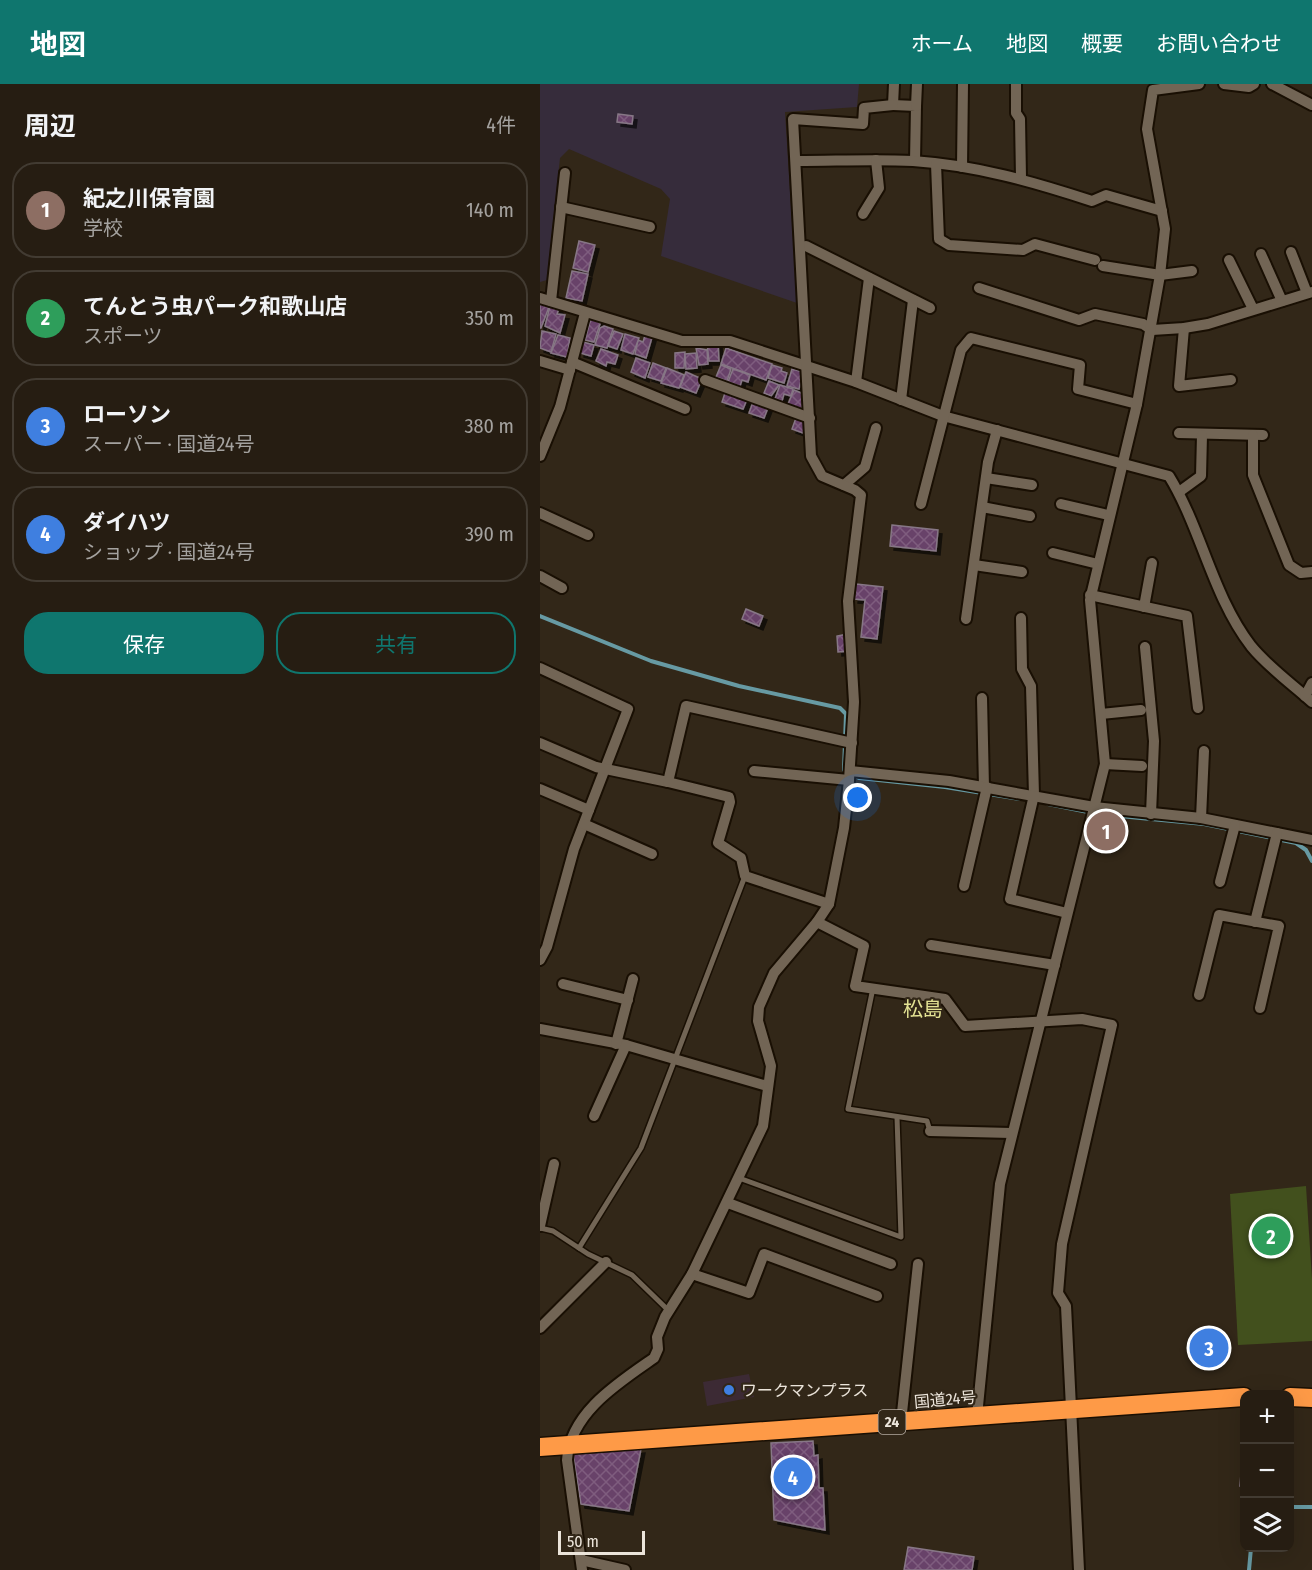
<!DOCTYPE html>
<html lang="ja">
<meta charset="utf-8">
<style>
body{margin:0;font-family:"Fira Sans Condensed","Noto Sans JP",sans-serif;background:#322a20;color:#f1f3f6}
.controls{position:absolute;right:18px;bottom:18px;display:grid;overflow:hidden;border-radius:12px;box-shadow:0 6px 24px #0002}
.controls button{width:54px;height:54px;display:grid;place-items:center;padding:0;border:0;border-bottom:2px solid #423b32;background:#261d12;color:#f1f3f6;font:30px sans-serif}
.scale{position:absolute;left:18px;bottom:15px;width:87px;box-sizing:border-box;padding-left:6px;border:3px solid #ebe4da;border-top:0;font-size:16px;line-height:21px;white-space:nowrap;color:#ebe4da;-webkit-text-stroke:4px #322718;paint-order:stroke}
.you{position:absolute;left:318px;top:714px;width:21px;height:21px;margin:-15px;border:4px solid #fff;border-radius:50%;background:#1a73e8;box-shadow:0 0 0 9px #1a73e833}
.badge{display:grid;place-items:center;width:39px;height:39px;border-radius:50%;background:#0f766e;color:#fff;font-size:20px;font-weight:700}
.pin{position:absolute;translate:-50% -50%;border:3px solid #fff;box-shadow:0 2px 6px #0006}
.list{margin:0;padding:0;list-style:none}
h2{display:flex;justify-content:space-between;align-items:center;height:78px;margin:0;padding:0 24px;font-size:26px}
h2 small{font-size:20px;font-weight:400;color:#a4a29f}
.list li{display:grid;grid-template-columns:39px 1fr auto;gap:18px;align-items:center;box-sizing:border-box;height:96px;margin:0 12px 12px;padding:0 12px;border:2px solid #423b32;border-radius:24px}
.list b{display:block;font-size:22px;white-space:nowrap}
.list p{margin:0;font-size:20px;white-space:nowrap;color:#a4a29f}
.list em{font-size:20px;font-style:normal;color:#a4a29f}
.actions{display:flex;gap:12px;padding:18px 24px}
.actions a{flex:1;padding:14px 0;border:2px solid #0f766e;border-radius:24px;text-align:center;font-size:21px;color:#0f766e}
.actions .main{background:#0f766e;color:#fff}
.icon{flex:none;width:33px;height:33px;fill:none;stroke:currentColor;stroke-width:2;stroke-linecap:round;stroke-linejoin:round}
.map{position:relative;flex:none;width:772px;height:1486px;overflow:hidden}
header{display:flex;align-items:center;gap:36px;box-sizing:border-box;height:84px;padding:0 30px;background:#0f766e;color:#fff}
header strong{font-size:28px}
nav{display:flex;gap:33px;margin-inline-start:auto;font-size:21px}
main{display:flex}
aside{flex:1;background:#261d12}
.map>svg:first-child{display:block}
.commercial{fill:#3c2a34}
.industrial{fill:#362c3b}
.grass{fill:#42501d}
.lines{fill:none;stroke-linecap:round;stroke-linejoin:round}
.stream{stroke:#679aa3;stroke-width:4}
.building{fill:url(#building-cross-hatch);stroke:#877786;stroke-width:1.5;filter:url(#shadow)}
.lane-casing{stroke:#190f03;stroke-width:8}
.street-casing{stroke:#190f03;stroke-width:14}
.highway-casing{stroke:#190f03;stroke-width:21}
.lane{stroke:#726555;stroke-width:5}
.street{stroke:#726555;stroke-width:10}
.highway{stroke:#fe9a47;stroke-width:18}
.shop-dot{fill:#3f7fe0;stroke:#322718;stroke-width:2}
.labels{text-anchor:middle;stroke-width:4.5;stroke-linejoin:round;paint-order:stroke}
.shield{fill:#322718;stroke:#b4aba0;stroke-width:1.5}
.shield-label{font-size:15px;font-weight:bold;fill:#ebe4da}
.poi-label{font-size:16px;fill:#ebe4da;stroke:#322718;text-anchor:start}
.street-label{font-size:16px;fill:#ebe4da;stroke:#322718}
.quarter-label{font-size:20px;fill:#e4e394;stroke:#322718}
</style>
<header>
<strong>地図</strong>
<nav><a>ホーム</a><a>地図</a><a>概要</a><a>お問い合わせ</a></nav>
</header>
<main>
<aside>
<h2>周辺<small>4件</small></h2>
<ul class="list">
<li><span class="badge" style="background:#8d6e63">1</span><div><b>紀之川保育園</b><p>学校</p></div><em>140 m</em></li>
<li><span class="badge" style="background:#2e9e5b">2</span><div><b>てんとう虫パーク和歌山店</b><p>スポーツ</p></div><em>350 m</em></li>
<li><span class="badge" style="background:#3f7fe0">3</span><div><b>ローソン</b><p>スーパー · 国道24号</p></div><em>380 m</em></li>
<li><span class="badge" style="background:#3f7fe0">4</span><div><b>ダイハツ</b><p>ショップ · 国道24号</p></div><em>390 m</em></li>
</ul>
<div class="actions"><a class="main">保存</a><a>共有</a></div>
</aside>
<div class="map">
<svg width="772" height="1486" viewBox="0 0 772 1486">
<defs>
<pattern id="building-cross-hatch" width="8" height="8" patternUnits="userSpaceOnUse" patternTransform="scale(1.5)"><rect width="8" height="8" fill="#684269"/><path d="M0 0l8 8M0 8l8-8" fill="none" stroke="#7e5d7e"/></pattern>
<filter id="shadow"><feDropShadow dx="4" dy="4" stdDeviation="0" flood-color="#0009"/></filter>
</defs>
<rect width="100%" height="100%" fill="#322718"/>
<polygon class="commercial" points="209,1290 214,1313 167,1322 163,1298"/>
<polygon class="industrial" points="0,0 319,0 317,23 245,28 257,219 121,172 130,115 121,105 29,65 20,74 7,196 0,198"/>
<polygon class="grass" points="766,1102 772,1195 772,1257 698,1261 690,1110"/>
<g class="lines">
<g class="stream">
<polyline points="0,532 111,577 199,602 300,624 306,630 304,686 319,694 405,703 480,715"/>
<polyline points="508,720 548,728"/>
<polyline points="558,730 664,740 756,759 766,766 772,777"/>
<polyline points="750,1423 772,1423"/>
<polyline points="709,1486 711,1464"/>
</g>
</g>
<g class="building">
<polygon points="78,30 93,32 92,40 77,38"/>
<polygon points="39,157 55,161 48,188 33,184"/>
<polygon points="32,187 48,190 42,217 26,214"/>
<polygon points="0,220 9,223 1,244 0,244"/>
<polygon points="10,222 19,224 17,230 25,231 20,249 5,242"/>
<polygon points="51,234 61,237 54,258 45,256"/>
<polygon points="64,242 73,245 67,264 55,261 60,244"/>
<polygon points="2,247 16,250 11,268 0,264"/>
<polygon points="74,247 83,250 77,265 68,262"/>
<polygon points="106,248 113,250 106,274 95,270 98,256 103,258"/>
<polygon points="85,250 99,254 93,270 81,266"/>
<polygon points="18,251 30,254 27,273 11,269"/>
<polygon points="43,258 54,261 51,272 40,269"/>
<polygon points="178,258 179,277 169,277 167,259"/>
<polygon points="156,264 167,266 168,280 159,281"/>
<polygon points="186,264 232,280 226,296 181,280"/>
<polygon points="61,265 78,271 75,280 67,278 66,282 56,277"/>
<polygon points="145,268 144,284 135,284 135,269"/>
<polygon points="156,269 157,284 146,285 145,270"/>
<polygon points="96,274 110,279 105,294 91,288"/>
<polygon points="113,279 126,284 121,297 108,293"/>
<polygon points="181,281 191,285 187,297 176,293"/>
<polygon points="232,281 242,284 241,287 247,289 244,299 228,294"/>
<polygon points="127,284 144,291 139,304 121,299"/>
<polygon points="193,285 210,291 208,298 202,296 200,302 188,298"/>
<polygon points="252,285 263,288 259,305 247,302"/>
<polygon points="146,288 162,295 156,309 140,303"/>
<polygon points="229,297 239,301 231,312 224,309"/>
<polygon points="240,301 253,305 251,312 244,310 242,317 235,315"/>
<polygon points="186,306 208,313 203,325 182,318"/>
<polygon points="254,306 266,311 261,325 248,320"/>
<polygon points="213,318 229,321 224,334 209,329"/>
<polygon points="256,334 268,338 266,350 252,345"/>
<polygon points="352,441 398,446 396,467 350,462"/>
<polygon points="316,500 343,503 337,555 321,553 325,516 314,515"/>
<polygon points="206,525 223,532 219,542 202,535"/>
<polygon points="308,550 309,567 298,568 297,552"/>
<polygon points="676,1250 677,1274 657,1275 656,1251"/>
<polygon points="704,1353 704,1402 700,1402"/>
<polygon points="273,1357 274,1372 278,1371 279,1404 283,1404 285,1446 234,1436 231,1359"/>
<polygon points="101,1365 89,1427 41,1420 33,1369"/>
<polygon points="368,1463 434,1473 432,1486 364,1486"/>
</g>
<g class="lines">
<defs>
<g id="lane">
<polyline points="333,904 308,1025 387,1037 390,1047"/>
<polyline points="199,1094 361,1153 357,1033"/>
<polyline points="0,1144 13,1147 48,1170 92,1191 129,1227"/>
<polyline points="39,1164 101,1064 205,792"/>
</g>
<g id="street">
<polyline points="354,0 353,21 376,22 375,77"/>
<polyline points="476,0 476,29 480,35 481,94"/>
<polyline points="684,0 709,3 714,0"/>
<polyline points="732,0 772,21"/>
<polyline points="376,22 377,0"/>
<path d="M258,77C296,77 335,75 373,77C435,81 494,98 552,117L566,111L622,127"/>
<polyline points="396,80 399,155 409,161 483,166 495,160 555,176"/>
<polyline points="422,83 423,0"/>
<polyline points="21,123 110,143"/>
<polyline points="323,130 339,104 336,76"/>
<polyline points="266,162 390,224"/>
<polyline points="751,168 767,209"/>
<polyline points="721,170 742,217"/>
<polyline points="689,176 713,225"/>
<polyline points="563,182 620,191 652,187"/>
<polyline points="439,204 539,236 555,230 603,240 612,246 644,244 668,240 772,208"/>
<path d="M0,214L142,257H190L316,298L403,332L629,392C662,446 672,511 711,562C728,583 752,600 772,618"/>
<polyline points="11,217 25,89"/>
<polyline points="644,244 639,302 691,296"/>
<polyline points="0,277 30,286"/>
<polyline points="32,278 145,325"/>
<polyline points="165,296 270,334"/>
<polyline points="316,298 329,194"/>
<polyline points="361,316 373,216"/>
<polyline points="639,349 723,351"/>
<polyline points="713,351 713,391 749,481 761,489 772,488"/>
<polyline points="0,372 20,323 45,229"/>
<polyline points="446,394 492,401"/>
<polyline points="304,401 325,383 336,344"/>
<polyline points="639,408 661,392 662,351"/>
<polyline points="381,420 421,266 431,254 540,281 538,305 597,320"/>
<polyline points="521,420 568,431"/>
<polyline points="442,423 490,432"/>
<polyline points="0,429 48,451"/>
<polyline points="513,469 558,480"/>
<polyline points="434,481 482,488"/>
<polyline points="0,492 22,504"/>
<polyline points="550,511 647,532 658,624"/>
<polyline points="604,523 612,479"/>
<polyline points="481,534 482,585 491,602 494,711 470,815 527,829"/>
<polyline points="426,535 448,378 457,346"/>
<polyline points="605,563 614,657 611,730"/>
<polyline points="0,584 88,625 49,726"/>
<polyline points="765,612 772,599"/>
<polyline points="442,614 444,703"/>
<polyline points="561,630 601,626"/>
<polyline points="0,659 56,683 128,698 146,622 312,659"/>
<polyline points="565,680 602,682"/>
<polyline points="214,687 309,696"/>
<polyline points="310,687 409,697 554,723 661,734 772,756"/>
<polyline points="128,698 189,713 190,718 178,759 201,774 205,792 289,820"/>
<polyline points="0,705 49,726 34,765 7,863 0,876"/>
<polyline points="661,734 664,667"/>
<polyline points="44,740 112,770"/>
<polyline points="680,798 695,741"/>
<polyline points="424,802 447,703"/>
<polyline points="277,838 324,862 315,902 405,915 425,942 542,935 572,941 522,1160 518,1209 526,1222 539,1486"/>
<polyline points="715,838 737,749"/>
<polyline points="391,861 515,881"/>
<polyline points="23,900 88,916"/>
<polyline points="659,911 679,831 739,842 720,924"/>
<polyline points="0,945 86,961 227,1002"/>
<polyline points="76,960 93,895"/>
<polyline points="54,1032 86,961"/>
<polyline points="390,1047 471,1049"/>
<polyline points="188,1119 351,1180"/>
<polyline points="0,1142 14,1080"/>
<polyline points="152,1190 209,1209 224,1170 337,1212"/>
<polyline points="0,1244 66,1178"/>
<polyline points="437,1332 460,1100 565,680 550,516 597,320 620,191 625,145 607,45 613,6 659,0"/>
<polyline points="361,1338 378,1180"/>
<polyline points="41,1476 85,1486"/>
<path d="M42,1486L27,1376C30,1329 78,1299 114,1274L118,1265L117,1253L125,1233L152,1190L223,1042L231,982L218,937L219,923L234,889L277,838L289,820L304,744L309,696L314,618L308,517L321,411L315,406L282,392L271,372L253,35L323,40L324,24L353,21"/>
</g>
<g id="highway">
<polyline points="750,1313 772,1314"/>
<polyline points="0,1363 704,1313"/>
</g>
</defs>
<use href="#lane" class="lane-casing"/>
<use href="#street" class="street-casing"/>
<use href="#highway" class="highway-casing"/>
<use href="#lane" class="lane"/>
<use href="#street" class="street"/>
<use href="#highway" class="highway"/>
</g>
<circle class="shop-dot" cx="189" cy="1306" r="6"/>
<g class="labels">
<rect class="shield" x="338.5" y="1326" width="27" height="24" rx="4.5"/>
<g class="shield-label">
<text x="352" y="1343">24</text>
</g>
<g class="poi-label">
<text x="201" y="1312">ワークマンプラス</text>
</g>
<g class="street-label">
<text transform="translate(405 1315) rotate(-5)" y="6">国道24号</text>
</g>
<g class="quarter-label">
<text x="383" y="932">松島</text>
</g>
</g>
</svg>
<div class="controls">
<button>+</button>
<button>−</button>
<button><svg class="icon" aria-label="layers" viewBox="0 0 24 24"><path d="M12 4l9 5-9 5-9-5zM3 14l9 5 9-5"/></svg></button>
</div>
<div class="scale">50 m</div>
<div class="you"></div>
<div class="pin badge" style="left:566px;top:747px;background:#8d6e63">1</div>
<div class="pin badge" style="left:731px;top:1152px;background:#2e9e5b">2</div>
<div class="pin badge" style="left:669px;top:1264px;background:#3f7fe0">3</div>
<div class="pin badge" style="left:253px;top:1393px;background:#3f7fe0">4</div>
</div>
</main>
